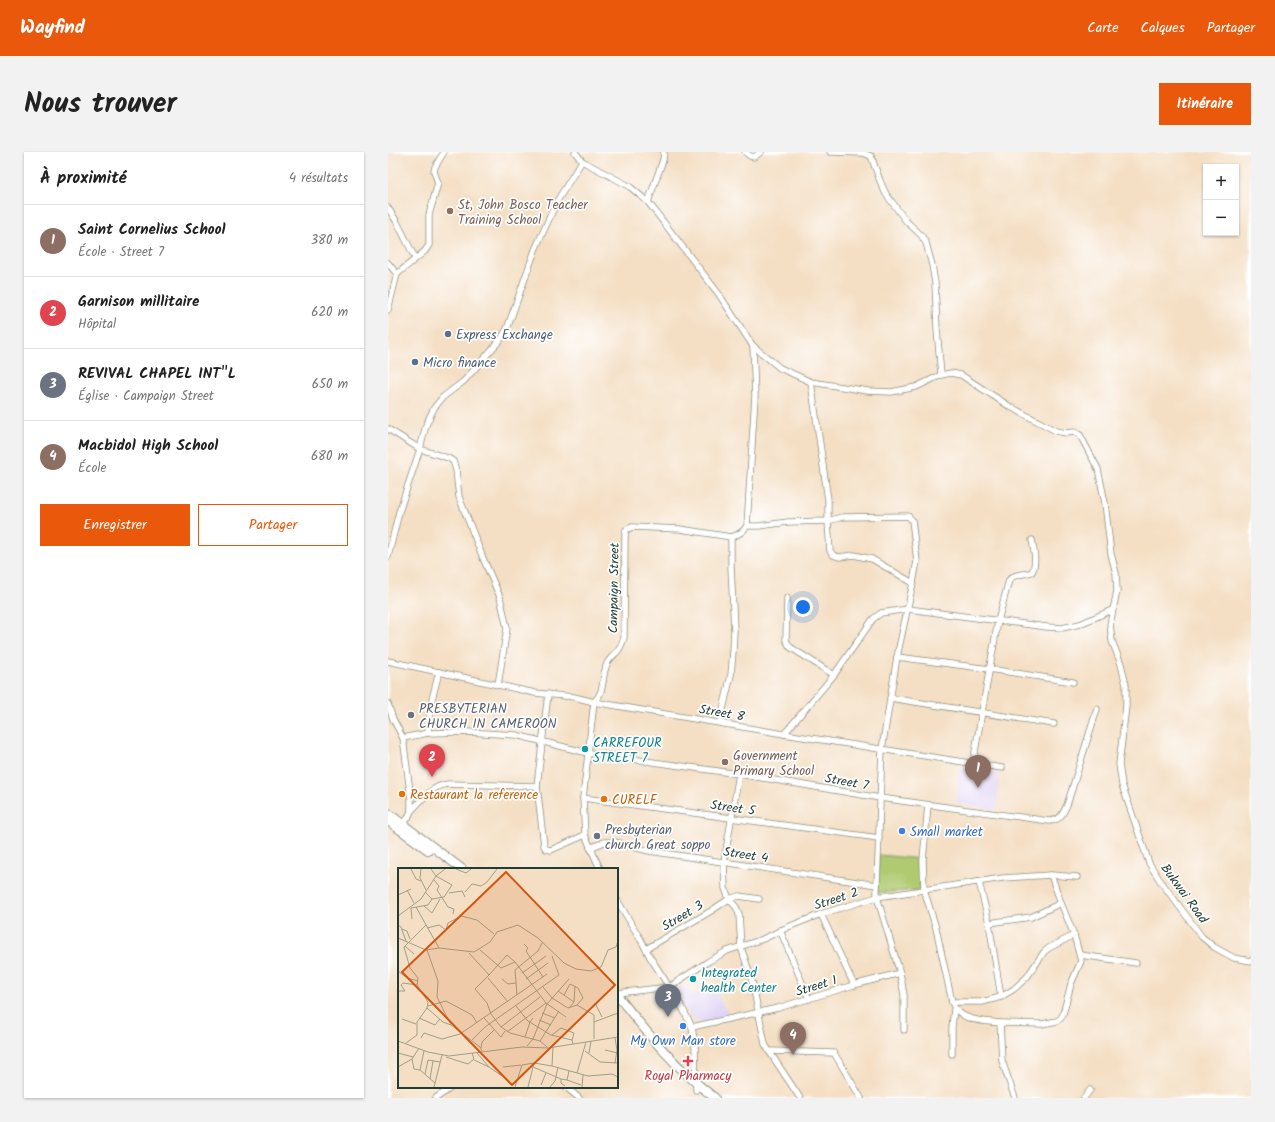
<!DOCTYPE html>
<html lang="fr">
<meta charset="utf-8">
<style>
body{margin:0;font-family:Kalam,sans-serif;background:#f2f2f2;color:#222}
.controls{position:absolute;right:12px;top:12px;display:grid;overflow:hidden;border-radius:0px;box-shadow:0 1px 3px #0004}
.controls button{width:36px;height:36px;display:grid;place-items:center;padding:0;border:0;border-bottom:1px solid #e0e0e0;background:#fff;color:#222;font:20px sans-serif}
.you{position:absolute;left:415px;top:455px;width:14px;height:14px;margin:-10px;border:3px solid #fff;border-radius:50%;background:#1a73e8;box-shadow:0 0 0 6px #1a73e833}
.badge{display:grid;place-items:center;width:26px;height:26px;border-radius:50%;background:#ea580c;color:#fff;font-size:13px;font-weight:700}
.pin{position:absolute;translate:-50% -33px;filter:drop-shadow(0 1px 2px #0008)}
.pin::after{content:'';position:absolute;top:21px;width:14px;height:12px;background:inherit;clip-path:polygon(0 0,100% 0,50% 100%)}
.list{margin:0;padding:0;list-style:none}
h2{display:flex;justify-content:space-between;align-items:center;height:52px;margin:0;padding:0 16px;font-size:17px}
h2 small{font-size:13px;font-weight:400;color:#767676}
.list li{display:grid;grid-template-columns:26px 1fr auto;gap:12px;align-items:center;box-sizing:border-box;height:72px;padding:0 16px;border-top:1px solid #e0e0e0}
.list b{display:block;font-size:15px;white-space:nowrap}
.list p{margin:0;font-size:13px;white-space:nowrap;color:#767676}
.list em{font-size:13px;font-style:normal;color:#767676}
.actions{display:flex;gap:8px;padding:12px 16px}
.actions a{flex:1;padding:9px 0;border:1px solid #ea580c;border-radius:0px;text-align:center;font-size:14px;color:#ea580c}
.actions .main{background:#ea580c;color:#fff}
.map{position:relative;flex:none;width:863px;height:946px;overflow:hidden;border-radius:0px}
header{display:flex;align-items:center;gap:24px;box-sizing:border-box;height:56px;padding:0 20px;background:#ea580c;color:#fff}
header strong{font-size:19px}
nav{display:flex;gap:22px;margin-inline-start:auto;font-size:14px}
.intro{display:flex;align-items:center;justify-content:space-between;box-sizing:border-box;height:96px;padding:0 24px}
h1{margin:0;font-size:28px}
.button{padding:10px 18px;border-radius:0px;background:#ea580c;color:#fff;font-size:14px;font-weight:700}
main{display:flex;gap:24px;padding:0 24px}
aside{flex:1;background:#fff;border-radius:0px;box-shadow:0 1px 3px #0004}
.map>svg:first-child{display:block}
.built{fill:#e0d4f4}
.green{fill:#afca70;stroke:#678452}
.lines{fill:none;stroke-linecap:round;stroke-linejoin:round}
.minor-casing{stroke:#8a8e7c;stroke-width:7}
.highway-casing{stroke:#8a8e7c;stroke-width:10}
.minor{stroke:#fff;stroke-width:5.5}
.highway{stroke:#fff;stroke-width:8}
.education-dot{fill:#8d6e63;stroke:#fff;stroke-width:1.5}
.service-dot{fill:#5c6f8a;stroke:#fff;stroke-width:1.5}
.worship-dot{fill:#6b7280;stroke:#fff;stroke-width:1.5}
.culture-dot{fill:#0f9aa8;stroke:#fff;stroke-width:1.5}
.food-dot{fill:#e8710a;stroke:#fff;stroke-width:1.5}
.shop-dot{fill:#3f7fe0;stroke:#fff;stroke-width:1.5}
.health-dot{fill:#e0444e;stroke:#fff;stroke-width:1.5}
.labels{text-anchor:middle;stroke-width:3.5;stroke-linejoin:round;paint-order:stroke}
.education-label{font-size:13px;fill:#785e54;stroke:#fff;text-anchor:start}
.service-label{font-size:13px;fill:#4e5e75;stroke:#fff;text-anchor:start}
.street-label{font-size:13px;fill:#1f3d34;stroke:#fff}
.worship-label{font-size:13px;fill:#5b616d;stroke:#fff;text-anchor:start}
.culture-label{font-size:13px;fill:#0d838f;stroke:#fff;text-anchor:start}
.food-label{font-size:13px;fill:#c56008;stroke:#fff;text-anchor:start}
.shop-label{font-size:13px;fill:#366cbe;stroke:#fff;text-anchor:start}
.health-label{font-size:13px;fill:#be3a42;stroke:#fff}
.inset-road{fill:none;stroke:#9f9e8a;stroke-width:1}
.view{fill:#d45610;fill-opacity:0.15;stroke:#d45610;stroke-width:2}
.inset-edge{fill:none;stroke:#1f3d34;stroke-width:2}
</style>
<header>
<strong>Wayfind</strong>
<nav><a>Carte</a><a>Calques</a><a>Partager</a></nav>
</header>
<div class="intro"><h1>Nous trouver</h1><a class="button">Itinéraire</a></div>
<main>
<aside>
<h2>À proximité<small>4 résultats</small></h2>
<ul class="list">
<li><span class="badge" style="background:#8d6e63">1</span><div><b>Saint Cornelius School</b><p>École · Street 7</p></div><em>380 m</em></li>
<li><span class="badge" style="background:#e0444e">2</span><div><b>Garnison millitaire</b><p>Hôpital</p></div><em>620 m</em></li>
<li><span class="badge" style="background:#6b7280">3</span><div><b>REVIVAL CHAPEL INT&quot;L</b><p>Église · Campaign Street</p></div><em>650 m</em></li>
<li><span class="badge" style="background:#8d6e63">4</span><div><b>Macbidol High School</b><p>École</p></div><em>680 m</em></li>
</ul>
<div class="actions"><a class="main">Enregistrer</a><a>Partager</a></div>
</aside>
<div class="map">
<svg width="863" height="946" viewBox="0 0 863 946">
<rect width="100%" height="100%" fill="#fff"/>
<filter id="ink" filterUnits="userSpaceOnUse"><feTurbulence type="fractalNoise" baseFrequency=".025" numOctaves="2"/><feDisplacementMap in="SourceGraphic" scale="8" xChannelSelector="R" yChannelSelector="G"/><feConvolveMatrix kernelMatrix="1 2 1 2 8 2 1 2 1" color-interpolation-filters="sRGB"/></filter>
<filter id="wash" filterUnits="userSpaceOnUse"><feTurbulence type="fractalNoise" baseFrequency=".012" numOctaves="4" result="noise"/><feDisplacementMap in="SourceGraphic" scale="16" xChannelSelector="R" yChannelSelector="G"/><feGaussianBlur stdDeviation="0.9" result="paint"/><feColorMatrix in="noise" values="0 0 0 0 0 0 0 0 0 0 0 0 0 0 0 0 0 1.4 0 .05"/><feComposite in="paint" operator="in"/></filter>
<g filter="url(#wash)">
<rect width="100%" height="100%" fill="#f4dfc4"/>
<g class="built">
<polygon points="571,616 611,621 609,658 569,652"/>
<polygon points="296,833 302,842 310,842 326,836 342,865 319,870 304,868 296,853 289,836"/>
</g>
<polygon class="green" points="491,703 533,707 532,738 488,741"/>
</g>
<g filter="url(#ink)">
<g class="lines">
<defs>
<g id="minor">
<polyline points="187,0 194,9 241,34 260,50 330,141 365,194 392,216 423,230 480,239 503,240 528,235 553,223 563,221 573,223 621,254 668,279 678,281 687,280 692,283 710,317 717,351 723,402 728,421 729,439 722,472 724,489 733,512 738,533 738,554 731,612 734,633 761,711 771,727 814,785 826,795 846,806 863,809"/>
<polyline points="357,0 362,4 366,5 373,0"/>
<polyline points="442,0 475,1 483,4 492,29 498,42 518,69 533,83 538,91 544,113 547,131 549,177 553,223"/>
<polyline points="260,50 275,8 276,0"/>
<polyline points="0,56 9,70 27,106"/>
<polyline points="0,111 9,122"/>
<polyline points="0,158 9,122 37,99 41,93 41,63 50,31 46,19 47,15 56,0"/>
<polyline points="423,230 440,348 440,369 442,399 445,403 451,405 466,403 484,407 525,431 509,505 494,597 489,733 489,745 512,821 516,843 516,878"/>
<polyline points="0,277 32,297 60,306 65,309 68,318 71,345 95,406 112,445 119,476 110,533"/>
<polyline points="359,374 371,374 400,370 440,369 454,365 520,364 524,368 529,409 525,431"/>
<polyline points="0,405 11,360 32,297 38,273 46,256 55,245 76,229 113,187 119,177 147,98 169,49 194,9"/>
<polyline points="399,446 398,488 402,495 446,523"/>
<polyline points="509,505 601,517 685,530"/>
<polyline points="0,509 147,541 186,545 206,550 396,582 614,616"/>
<polyline points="160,542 149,634 156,694 158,697 163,698 197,683"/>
<polyline points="502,546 666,572"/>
<polyline points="0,552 5,567 15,586 23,647 23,659 20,666 13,675"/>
<polyline points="332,570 343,523 345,499 346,478 343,415 343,385"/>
<polyline points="40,581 42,555 51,520"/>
<polyline points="396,582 446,523 485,467 493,461 520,457 659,475 674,476 692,472 724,458"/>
<path d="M15,586L40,581L80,580L128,583L200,601L351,622L492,646L661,669C673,668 674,663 679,653L709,557"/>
<path d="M585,611L610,469L621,428C626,421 636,423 644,420C649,411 646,398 644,388"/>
<polyline points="351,622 336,710 337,736 341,747 348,755 351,762 353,795 364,829 377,892 381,899 412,946"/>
<polyline points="195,646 491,686"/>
<path d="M540,653L535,708L536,738L548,776L564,850C570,869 595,869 612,871L614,909L627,946"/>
<path d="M23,659C34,648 43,634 60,632L149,634"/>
<polyline points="202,696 216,690 227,690 261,699 489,733"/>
<path d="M212,717L197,683L195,646L206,550C218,538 213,525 219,512C221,507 225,504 229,500C233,496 234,491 236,486L237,384L238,378L244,375L292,377L343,385C351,383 355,380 359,374L367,244L365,194"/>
<polyline points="663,723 673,751"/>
<polyline points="229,748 253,788 262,805 294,855 304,875 307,894 308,938"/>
<polyline points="433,762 466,833"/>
<polyline points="601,771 643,765 673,751 686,783 693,809 683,832 675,862 673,866 669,869 654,872 612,871"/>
<polyline points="392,778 421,847"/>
<polyline points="258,797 323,759 341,747 351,744 371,747"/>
<polyline points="692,803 748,811"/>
<polyline points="229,841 281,835 321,809 339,799 375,787 400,775 433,762 489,745 615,726 663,723 689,725"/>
<polyline points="613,845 626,837 639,825 656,800 661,796 686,783"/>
<polyline points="564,850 594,850 613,845 601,771 591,730"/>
<polyline points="304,875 390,856 466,833 512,821"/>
<polyline points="381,899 446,901 473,946"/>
<polyline points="564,902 564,875 566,857"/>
<polyline points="178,935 191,946"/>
<polyline points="48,946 64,935"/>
<polyline points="696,946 702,938"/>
</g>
<g id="highway">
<polyline points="0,661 74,717"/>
<polyline points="0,669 40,698"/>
<path d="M229,843C260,882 287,916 327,946"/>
</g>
</defs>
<use href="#minor" class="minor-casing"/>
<use href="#highway" class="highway-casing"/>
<use href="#minor" class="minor"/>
<use href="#highway" class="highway"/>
</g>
</g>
<g class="education-dot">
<circle cx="62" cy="59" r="4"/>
<circle cx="337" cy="610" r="4"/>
</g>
<g class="service-dot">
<circle cx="60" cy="182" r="4"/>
<circle cx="27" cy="210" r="4"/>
</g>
<g class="worship-dot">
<circle cx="23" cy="563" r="4"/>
<circle cx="209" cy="684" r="4"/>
</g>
<g class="culture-dot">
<circle cx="197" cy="597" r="4"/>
<circle cx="305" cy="827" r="4"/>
</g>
<g class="food-dot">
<circle cx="14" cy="642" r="4"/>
<circle cx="216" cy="647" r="4"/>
</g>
<g class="shop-dot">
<circle cx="514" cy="679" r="4"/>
<circle cx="295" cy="874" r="4"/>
</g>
<path class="health-dot" d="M298 903h4v4h4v4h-4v4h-4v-4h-4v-4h4z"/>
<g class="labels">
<g class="education-label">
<text x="70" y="57">St, John Bosco Teacher<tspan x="70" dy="15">Training School</tspan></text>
<text x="345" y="608">Government<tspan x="345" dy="15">Primary School</tspan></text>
</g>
<g class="service-label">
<text x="68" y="187">Express Exchange</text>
<text x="35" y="215">Micro finance</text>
</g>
<g class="street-label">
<text transform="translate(225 436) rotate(-89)" y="5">Campaign Street</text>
<text transform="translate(334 560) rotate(10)" y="5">Street 8</text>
<text transform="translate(459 629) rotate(10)" y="5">Street 7</text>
<text transform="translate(345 655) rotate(8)" y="5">Street 5</text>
<text transform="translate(358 702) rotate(9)" y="5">Street 4</text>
<text transform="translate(797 741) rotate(54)" y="5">Bukwai Road</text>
<text transform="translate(448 746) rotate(-18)" y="5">Street 2</text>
<text transform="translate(294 763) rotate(-31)" y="5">Street 3</text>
<text transform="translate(428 833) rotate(-17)" y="5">Street 1</text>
</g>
<g class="worship-label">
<text x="31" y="561">PRESBYTERIAN<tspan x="31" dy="15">CHURCH IN CAMEROON</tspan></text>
<text x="217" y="682">Presbyterian<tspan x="217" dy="15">church Great soppo</tspan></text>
</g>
<g class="culture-label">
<text x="205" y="595">CARREFOUR<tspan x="205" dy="15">STREET 7</tspan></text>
<text x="313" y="825">Integrated<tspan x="313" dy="15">health Center</tspan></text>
</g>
<g class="food-label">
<text x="22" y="647">Restaurant la reference</text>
<text x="224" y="652">CURELF</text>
</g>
<g class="shop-label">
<text x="522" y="684">Small market</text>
<text x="295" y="893" text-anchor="middle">My Own Man store</text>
</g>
<g class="health-label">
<text x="300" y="928">Royal Pharmacy</text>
</g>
</g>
<g transform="translate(10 716)">
<rect width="220" height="220" fill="#f4dfc4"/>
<path class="inset-road" d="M13,1L18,11L23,13M23,1L22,10L28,22M33,1L38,8L54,17L46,29L34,31M58,1L68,5L73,1M36,12L41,18L39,22L50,39L56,41L55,46M9,22L16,35M67,24L74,16L83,18L89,14L99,1M51,25L64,23L67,29M0,27L13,21M26,38L34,45L42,31M18,39L41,80M0,48L23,31L38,8L47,1M14,51L13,40L30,37L34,31L27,24M0,57L3,59L8,73M28,57L6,79L12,100L20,110L19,117L30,134L29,140M29,60L41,57L48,62L50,55L63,48L79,52L96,66M4,61L9,63L12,71M0,70L28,82L41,80L76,84L92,74L99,64L120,57L140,70L166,95L178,101L193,103L203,99L210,82L218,79L220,73M126,76L130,80L128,83L145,109M7,78L16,86M29,82L40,113L39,129L53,157L82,179L84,183M82,82L103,100L117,94L148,135L168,149M71,85L91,107L77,121L89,135L93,146L103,159L112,165L142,173L149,179M0,103L9,110L20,113M124,105L148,88M91,107L109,87L117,94M90,110L110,134M104,111L110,116L118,115M128,111L150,95M145,119L154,130L170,140L179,137L196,147V154L220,145M0,123H7L3,117L5,115L19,117M160,123L176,134L171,140M119,127L117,102L140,83L144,75M166,127L172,116L180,120L185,130L179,137M176,134L177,118M197,135L204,149M30,138L48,133L74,147L79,155M118,138L130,153L153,167L174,172L175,176M29,140L45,154L53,157M144,145L157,150M21,150L37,157L42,151M86,150L103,169L107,163M4,151L18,156M141,152L153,157M103,159L142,129M109,164L148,135M154,167L163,160L176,165L174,172M127,169L132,154L135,150M23,170L26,165L44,171L62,166L149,106M217,170L219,182L217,195M196,171V154M74,172L87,159L161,107L154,88M0,173L30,184L51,188L124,179L150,180L220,169M142,173L161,143M8,175L19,167V154L29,140M129,178L135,171L149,136L171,111M83,180L84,174L96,162M207,182L220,185M187,183L202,194L220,195M0,185L15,189M79,185L91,199L104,208M191,185L193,173M48,189L70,196L76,191L74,185M14,191L16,201L22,202L37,215M76,192L91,199M136,195L135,199L163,211M154,198L190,208L214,206L220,209M0,199L14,191L21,180M105,199L123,197M22,202L26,183M179,205L188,174M27,206L30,192L42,194M32,211L35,193M169,212L183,217M143,217L148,205M167,218L163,215V211L169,212L171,203M36,219L44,187M117,219L124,197L136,195L154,198L155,179M130,219L135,199M152,219L157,213L160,199M184,219L185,207"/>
<path class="view" d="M108,4L217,117L114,217L4,104Z"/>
<rect width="220" height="220" class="inset-edge"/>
</g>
</svg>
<div class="controls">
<button>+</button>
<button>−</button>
</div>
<div class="you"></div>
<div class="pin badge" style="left:590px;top:636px;background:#8d6e63">1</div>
<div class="pin badge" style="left:44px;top:625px;background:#e0444e">2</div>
<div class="pin badge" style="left:280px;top:865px;background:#6b7280">3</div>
<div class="pin badge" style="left:405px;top:903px;background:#8d6e63">4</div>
</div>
</main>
